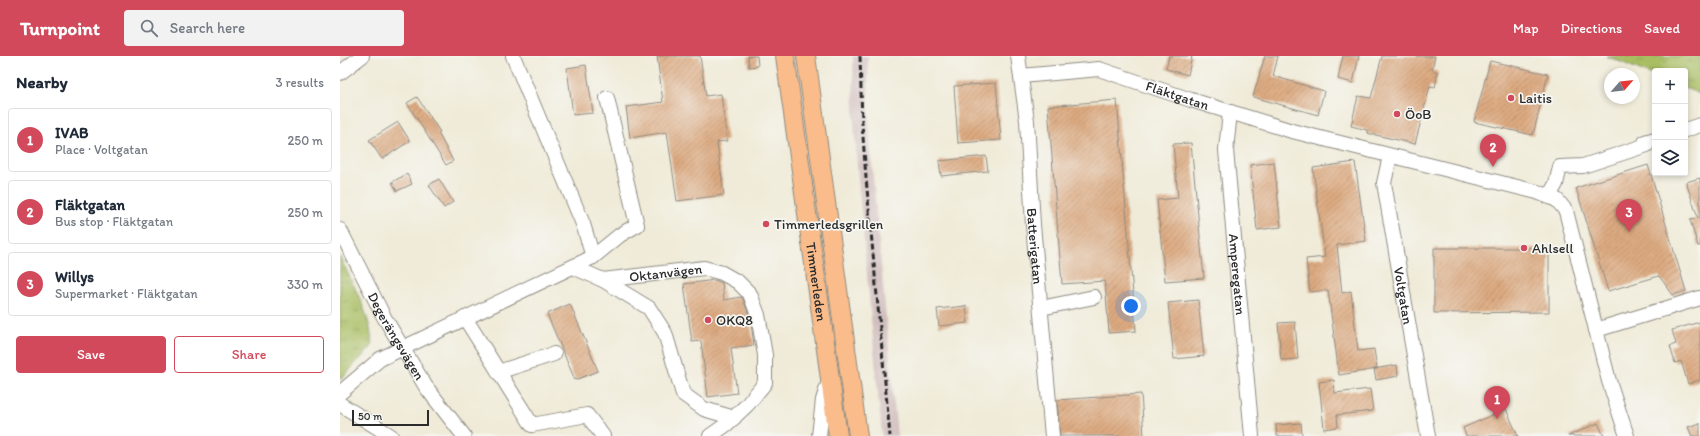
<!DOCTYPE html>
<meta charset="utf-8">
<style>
body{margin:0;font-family:Itim,sans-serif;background:#f2f2f3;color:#1f2937}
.controls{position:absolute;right:12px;top:12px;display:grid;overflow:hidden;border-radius:4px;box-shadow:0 2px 6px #0003}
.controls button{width:36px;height:36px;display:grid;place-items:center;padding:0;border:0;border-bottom:1px solid #e0e1e3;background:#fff;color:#1f2937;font:20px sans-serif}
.compass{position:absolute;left:1264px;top:12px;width:36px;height:36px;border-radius:50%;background:#fff;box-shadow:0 2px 6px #0003;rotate:63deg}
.scale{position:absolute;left:12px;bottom:10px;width:77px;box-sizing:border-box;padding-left:4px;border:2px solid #2b2b2b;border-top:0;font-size:11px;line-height:14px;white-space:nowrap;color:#2b2b2b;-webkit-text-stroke:3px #f6f6f2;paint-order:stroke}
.you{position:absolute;left:791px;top:250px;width:14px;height:14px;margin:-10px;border:3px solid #fff;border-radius:50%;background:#1a73e8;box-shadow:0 0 0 6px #1a73e833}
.badge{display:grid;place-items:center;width:26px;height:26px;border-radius:50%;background:#d1495b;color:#fff;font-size:13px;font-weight:700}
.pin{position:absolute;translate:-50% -33px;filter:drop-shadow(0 1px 2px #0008)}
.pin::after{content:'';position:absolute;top:21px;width:14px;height:12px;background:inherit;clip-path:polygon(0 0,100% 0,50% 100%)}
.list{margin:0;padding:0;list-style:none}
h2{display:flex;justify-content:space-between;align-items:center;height:52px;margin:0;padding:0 16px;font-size:17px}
h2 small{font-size:13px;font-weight:400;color:#747a83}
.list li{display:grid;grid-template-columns:26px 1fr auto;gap:12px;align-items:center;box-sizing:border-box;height:64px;margin:0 8px 8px;padding:0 8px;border:1px solid #e0e1e3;border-radius:4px}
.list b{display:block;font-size:15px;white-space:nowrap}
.list p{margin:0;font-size:13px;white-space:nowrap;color:#747a83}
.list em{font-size:13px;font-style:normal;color:#747a83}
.actions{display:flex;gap:8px;padding:12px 16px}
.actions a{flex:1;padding:9px 0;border:1px solid #d1495b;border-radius:4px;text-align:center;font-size:14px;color:#d1495b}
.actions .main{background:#d1495b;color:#fff}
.icon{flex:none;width:22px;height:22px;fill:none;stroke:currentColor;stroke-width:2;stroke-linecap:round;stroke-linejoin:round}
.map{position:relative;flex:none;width:1360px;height:380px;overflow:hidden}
header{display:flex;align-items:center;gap:24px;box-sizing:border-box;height:56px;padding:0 20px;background:#d1495b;color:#fff}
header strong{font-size:19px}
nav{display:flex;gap:22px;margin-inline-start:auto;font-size:14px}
.search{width:280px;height:36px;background:#f2f2f3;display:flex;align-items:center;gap:10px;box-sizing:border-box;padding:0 14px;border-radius:4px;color:#747a83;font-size:15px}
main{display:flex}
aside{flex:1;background:#fff}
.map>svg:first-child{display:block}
.industrial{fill:#d1bfbf}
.grass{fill:url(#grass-tufts);stroke:#6a7446}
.building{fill:url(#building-hatch)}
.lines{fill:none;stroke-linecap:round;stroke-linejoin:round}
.minor-casing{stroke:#8e8b82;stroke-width:16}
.major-casing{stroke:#8e8b82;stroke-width:20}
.minor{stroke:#fff;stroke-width:14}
.major{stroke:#f9bc8a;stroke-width:18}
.rail{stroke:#2b2b2b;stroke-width:3;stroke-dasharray:6 3;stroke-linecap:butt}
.poi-dot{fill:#d1495b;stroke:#f6f6f2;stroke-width:1.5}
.labels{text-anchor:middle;stroke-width:3.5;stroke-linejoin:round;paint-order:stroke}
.street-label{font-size:14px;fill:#2b2b2b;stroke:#f6f6f2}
.poi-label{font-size:14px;fill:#2b2b2b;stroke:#f6f6f2;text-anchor:start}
</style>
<header>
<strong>Turnpoint</strong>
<div class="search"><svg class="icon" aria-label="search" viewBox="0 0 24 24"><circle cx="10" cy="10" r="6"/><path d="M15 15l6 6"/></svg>Search here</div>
<nav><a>Map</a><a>Directions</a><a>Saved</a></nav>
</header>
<main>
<aside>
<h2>Nearby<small>3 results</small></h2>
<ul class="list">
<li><span class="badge">1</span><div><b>IVAB</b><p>Place · Voltgatan</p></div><em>250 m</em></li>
<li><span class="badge">2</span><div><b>Fläktgatan</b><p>Bus stop · Fläktgatan</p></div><em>250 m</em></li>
<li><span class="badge">3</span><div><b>Willys</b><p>Supermarket · Fläktgatan</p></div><em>330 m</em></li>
</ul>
<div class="actions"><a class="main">Save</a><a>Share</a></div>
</aside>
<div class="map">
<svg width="1360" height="380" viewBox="0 0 1360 380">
<defs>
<pattern id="grass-tufts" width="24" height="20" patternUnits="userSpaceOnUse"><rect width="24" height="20" fill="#a9be62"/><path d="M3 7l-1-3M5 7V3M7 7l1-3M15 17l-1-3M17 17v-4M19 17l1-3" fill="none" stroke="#8a9b51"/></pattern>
<pattern id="building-hatch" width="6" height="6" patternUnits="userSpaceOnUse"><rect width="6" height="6" fill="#ddaa81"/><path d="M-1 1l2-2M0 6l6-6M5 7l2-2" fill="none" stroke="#b38b6a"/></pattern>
</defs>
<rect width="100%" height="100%" fill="#f6f6f2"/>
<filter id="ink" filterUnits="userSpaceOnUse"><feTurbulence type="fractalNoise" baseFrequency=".025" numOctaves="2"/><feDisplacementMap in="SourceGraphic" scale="8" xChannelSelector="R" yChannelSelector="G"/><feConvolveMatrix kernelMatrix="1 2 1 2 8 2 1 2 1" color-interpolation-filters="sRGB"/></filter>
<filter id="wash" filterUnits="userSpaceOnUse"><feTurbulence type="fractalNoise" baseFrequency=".012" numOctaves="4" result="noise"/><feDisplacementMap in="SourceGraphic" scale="16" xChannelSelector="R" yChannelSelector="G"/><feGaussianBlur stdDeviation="0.9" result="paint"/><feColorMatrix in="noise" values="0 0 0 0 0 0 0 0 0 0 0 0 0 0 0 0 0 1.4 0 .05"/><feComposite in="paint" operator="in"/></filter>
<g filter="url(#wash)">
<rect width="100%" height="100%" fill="#f0ebd8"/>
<polygon class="industrial" points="513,0 528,0 529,66 533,121 557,380 542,380 518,122 514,67"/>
<g class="grass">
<polygon points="1266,0 1360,0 1360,38 1345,32 1345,15 1315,15 1315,20"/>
<path d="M0,201C12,228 32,260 32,290L0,324Z"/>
</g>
<g id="blocks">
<g class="building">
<polygon points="317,0 360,0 366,40 381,38 387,85 377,86 384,139 337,145 327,76 290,82 286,51 323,46"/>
<polygon points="408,0 417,0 418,10 409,11"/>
<polygon points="829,0 852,0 848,19 826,13"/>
<polygon points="925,0 938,0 933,20 984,35 978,59 913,41"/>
<polygon points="1003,0 1019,0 1013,27 998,23"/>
<polygon points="1042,0 1095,0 1092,14 1098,16 1095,31 1090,30 1075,88 1027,77 1027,74 1011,70 1018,40 1031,42"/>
<polygon points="1150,5 1208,18 1193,79 1134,66"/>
<polygon points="246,9 253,57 233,59 227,12"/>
<polygon points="656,27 661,84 618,87 614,30"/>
<polygon points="77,41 100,76 98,77 113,105 106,109 67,47"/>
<polygon points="777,44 796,275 769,277 765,225 722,228 708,50"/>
<polygon points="58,66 70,85 42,103 29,84"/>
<polygon points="851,87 864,222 825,225 817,144 838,142 833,88"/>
<polygon points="646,100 648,115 601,120 599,105"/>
<polygon points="934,106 941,171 917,174 910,109"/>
<polygon points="1015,106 1026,185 997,189 1002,237 1011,235 1018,295 1034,293 1037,313 999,319 988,234 970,236 966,203 985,201 973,112"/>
<polygon points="1308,109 1346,235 1333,239 1319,220 1268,235 1236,132"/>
<polygon points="67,118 72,128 57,135 52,126"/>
<polygon points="1360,122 1360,190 1358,190 1350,164 1358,162 1346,126"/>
<polygon points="99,123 113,146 104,152 89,129"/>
<polygon points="1094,192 1209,192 1209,256 1094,257"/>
<polygon points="375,224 382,227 384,244 401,241 403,243 410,261 414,289 391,292 397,337 368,341 361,285 352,286 344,228"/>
<polygon points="858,244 864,300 834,303 828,247"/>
<polygon points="230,248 258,315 235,324 207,258"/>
<polygon points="626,250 628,267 599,270 597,253"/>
<polygon points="955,266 958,303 941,304 938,267"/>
<polygon points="1360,266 1360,324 1348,328 1341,305 1335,307 1330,290 1336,288 1332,274"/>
<polygon points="1057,309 1058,320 1036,324 1034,313"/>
<polygon points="994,324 995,337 1030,333 1033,355 997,359 998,371 984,373 979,326"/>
<polygon points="801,338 804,380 720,380 717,344"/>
<polygon points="1166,353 1178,380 1126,380 1123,372"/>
<polygon points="961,367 962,380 937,380 936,369"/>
<polygon points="1258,367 1264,380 1228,380"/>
<polygon points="1360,367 1360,380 1352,380 1348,371"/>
</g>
</g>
</g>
<g filter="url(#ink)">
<use href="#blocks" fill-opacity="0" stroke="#8e8b82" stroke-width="1"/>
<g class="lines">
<defs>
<g id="minor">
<path id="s1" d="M678,0L687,65L693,169L712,380"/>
<polyline points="0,17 22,0"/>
<path id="s2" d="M681,20L759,13L851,44L952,75L1197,136L1217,144L1226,155L1269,325L1287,380"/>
<path id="s3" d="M890,56L886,94L912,380"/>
<polyline points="1345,74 1360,69"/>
<path id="s4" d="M1050,100L1044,127L1088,380"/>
<polyline points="1209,140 1216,128 1220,111 1243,110 1307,89 1305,86 1315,83"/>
<path id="s5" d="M0,174L44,261L86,331L124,380"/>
<polyline points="253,201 280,179 297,169 267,42"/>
<polyline points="233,211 263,224 309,252 325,277 343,338 364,353 394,362"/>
<path id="s6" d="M263,224L364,212L382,217L398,226L410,238L418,259L425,299V327L407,349L387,368L370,380"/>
<polyline points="701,252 754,241"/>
<polyline points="125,262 192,369 247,359 263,380"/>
<polyline points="1256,274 1360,242"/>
<polyline points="158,316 214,298"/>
<polyline points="0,337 40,303 253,201 243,168 173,0"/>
<polyline points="0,348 51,380"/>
<polyline points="479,380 483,344 489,325"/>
</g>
<g id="major">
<path id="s7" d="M445,0L498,380"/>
<polyline points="466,0 518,380"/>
</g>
</defs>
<use href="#minor" class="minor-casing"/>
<use href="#major" class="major-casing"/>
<use href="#minor" class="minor"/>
<use href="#major" class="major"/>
<polyline class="rail" points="520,0 522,67 526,122 550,380"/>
</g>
</g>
<g class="poi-dot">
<circle cx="1171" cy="42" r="4"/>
<circle cx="1057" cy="58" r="4"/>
<circle cx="426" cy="168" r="4"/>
<circle cx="1184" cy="192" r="4"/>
<circle cx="368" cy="264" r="4"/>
</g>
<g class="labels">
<g class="street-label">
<text dy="5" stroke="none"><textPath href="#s2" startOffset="161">Fläktgatan</textPath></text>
<text dy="5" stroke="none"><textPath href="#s1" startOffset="191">Batterigatan</textPath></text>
<text dy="5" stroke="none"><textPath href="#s6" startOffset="63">Oktanvägen</textPath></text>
<text dy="5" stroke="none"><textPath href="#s3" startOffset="163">Amperegatan</textPath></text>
<text dy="5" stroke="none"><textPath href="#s7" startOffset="228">Timmerleden</textPath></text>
<text dy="5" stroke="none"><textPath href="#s4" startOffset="142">Voltgatan</textPath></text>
<text dy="5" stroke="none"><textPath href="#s5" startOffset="120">Degerängsvägen</textPath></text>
</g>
<g class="poi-label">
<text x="1179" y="47">Laitis</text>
<text x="1065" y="63">ÖoB</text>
<text x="434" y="173">Timmerledsgrillen</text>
<text x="1192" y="197">Ahlsell</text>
<text x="376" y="269">OKQ8</text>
</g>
</g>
</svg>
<div class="controls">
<button>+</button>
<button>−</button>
<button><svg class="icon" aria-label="layers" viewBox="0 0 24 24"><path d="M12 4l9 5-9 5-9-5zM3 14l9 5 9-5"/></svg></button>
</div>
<svg class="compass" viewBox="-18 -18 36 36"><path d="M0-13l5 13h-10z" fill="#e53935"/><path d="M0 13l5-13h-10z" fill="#747a83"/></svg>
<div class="scale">50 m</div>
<div class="you"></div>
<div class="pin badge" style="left:1157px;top:363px">1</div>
<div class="pin badge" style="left:1153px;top:111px">2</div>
<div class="pin badge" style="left:1289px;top:176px">3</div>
</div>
</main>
